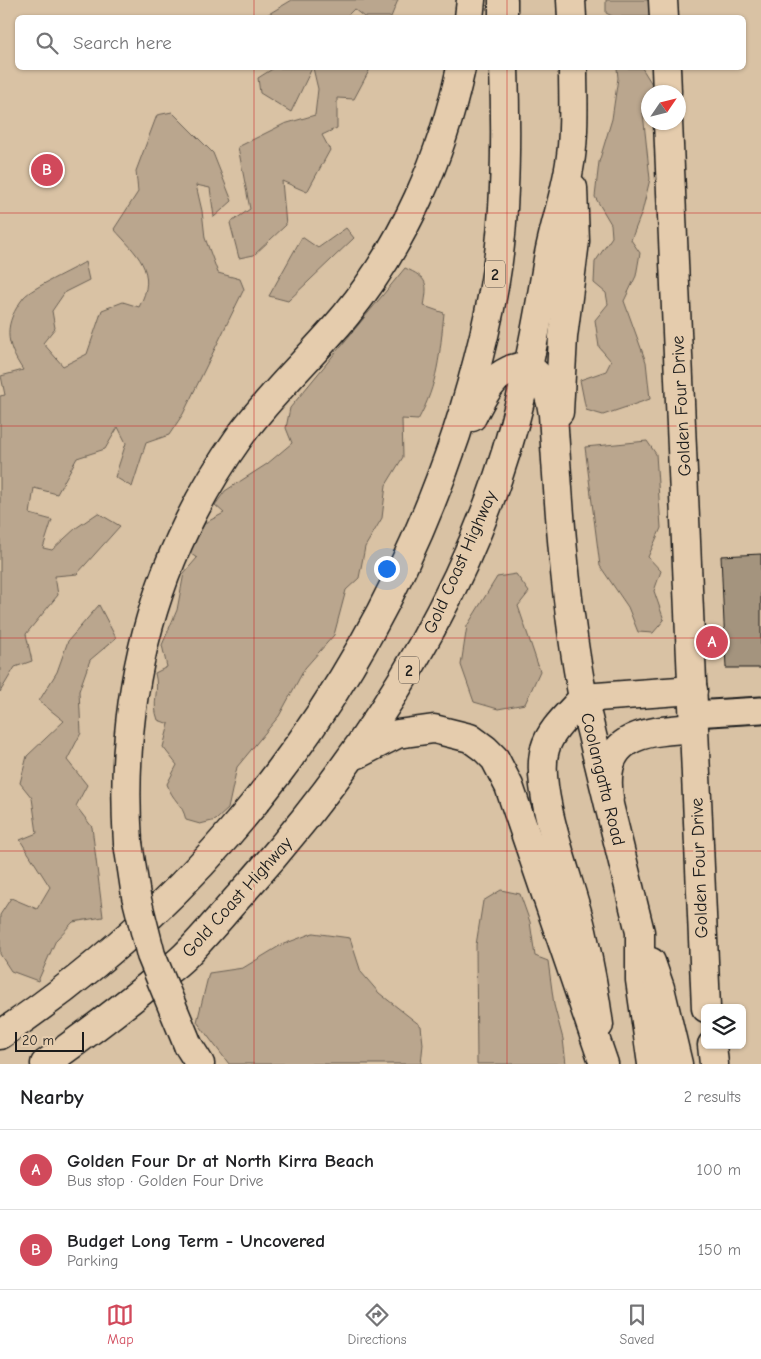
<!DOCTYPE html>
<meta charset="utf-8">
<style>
body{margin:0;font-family:"Comic Neue",sans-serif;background:#f2f2f2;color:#202124}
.controls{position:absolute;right:15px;bottom:15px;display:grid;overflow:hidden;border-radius:8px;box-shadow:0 1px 4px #0004}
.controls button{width:45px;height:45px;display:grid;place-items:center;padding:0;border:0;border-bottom:1px solid #e0e0e0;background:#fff;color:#202124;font:25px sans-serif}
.compass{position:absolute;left:641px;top:85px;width:45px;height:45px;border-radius:50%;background:#fff;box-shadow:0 1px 4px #0004;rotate:55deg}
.scale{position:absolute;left:15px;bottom:12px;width:69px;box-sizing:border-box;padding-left:5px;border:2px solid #1c1c1c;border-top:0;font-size:14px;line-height:18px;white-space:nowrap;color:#1c1c1c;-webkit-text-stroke:4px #e5ccad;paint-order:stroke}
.you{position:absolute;left:386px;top:568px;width:18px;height:18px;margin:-12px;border:4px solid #fff;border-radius:50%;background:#1a73e8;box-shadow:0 0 0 8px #1a73e833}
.badge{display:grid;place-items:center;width:32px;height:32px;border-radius:50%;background:#d1495b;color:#fff;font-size:16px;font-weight:700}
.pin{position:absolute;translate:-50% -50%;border:2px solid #fff;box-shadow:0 1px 5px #0006}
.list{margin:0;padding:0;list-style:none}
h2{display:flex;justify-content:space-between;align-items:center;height:65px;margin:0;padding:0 20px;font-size:21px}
h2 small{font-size:16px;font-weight:400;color:#757577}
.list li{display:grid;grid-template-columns:32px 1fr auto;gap:15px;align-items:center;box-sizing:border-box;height:80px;padding:0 20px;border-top:1px solid #e0e0e0}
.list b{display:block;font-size:19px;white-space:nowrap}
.list p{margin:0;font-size:16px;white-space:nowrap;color:#757577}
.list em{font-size:16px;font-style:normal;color:#757577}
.icon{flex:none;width:28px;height:28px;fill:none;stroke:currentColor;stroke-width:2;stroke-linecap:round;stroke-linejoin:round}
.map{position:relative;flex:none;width:761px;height:1064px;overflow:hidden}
.search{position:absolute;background:#fff;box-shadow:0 1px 4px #0004;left:15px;right:15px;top:15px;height:55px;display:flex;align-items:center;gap:12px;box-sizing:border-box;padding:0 18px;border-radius:8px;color:#757577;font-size:19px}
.sheet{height:225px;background:#fff}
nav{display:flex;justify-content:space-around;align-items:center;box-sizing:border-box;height:70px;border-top:1px solid #e0e0e0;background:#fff;font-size:14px;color:#757577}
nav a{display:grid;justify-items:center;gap:2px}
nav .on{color:#d1495b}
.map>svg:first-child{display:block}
.green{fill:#baa68e;stroke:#6b6155}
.building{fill:#a4947e;stroke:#1c1c1c}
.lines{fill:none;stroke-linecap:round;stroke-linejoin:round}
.minor-casing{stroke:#1c1c1c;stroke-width:29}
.tertiary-casing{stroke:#1c1c1c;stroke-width:31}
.secondary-casing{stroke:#1c1c1c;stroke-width:31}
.trunk-casing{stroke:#1c1c1c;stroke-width:31}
.minor{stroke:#e5ccad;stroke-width:25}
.tertiary{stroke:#e5ccad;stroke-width:28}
.secondary{stroke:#e5ccad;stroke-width:28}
.trunk{stroke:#e5ccad;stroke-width:28}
.trunk-bridge-casing{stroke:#1c1c1c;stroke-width:31;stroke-linecap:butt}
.trunk-bridge{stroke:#e5ccad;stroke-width:28}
.grid{fill:none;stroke:#cd2727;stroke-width:1;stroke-opacity:0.55}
.labels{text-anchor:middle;stroke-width:5;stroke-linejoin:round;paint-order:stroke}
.shield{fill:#e5ccad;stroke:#585148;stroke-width:1}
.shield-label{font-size:16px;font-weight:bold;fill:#1c1c1c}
.street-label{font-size:18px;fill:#1c1c1c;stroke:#e5ccad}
</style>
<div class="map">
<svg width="761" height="1064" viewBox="0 0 761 1064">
<rect width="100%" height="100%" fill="#d9c2a4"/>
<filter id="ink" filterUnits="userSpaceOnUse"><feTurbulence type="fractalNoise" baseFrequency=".02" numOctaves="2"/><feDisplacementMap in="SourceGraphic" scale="10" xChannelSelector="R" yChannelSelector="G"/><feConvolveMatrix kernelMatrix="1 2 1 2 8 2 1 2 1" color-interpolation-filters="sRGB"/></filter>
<g filter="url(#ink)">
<g class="green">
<polygon points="292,0 398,0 391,17 364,17 354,9 346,17 267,17 267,15"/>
<polygon points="606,0 649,0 650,17 614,17 606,13"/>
<polygon points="274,68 312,68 291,112 260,93 258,78"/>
<polygon points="313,68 370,69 354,99 337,98 337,128 322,135 330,150 307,192 282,181 286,225 254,255 239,258 230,223 250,209 238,147 284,124 315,115 318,89"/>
<polygon points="617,68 642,68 655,89 653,92 648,92 648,102 643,113 650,179 642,212 631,240 640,253 636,276 624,301 646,362 650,399 603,415 586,410 580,380 606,371 611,361 599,347 595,320 608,304 606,293 594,283 595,262 612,237 611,224 595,197 599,162 612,119 618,78"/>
<path d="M172,112L213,153L232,201L214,217L210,188L196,185L202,211L205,238L218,273L240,279L244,289L183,414L169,435L146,443L132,487L115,477L126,443L118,427L105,449L77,458L57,494L34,488L30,514L52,520L43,548L52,550L76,528L98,513L120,526L77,574L55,576L58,595L26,634L32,661L15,667L0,692V396L5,395L1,376L23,370C5,343 3,324 24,297C32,288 72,270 85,262L89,280L65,292L52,311L55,328L43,343L63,366L87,354L102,310L123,302L139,307C159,271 136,254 114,229L138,192L136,171L157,115Z"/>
<polygon points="346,228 354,238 288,301 269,296 302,237 318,248"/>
<path d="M405,268C428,278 428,283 424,306L444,313C440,353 438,384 418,420L402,419L403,457L386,485L382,518L365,547L359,578L346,590L334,635L305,668L279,716L237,767L228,809L216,820L200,824L186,820C182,802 173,802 167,784L177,765L163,747L169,724L158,720C151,701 160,693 155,673L167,667L162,645L177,610L184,573L197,558L188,552L205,523L224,513L215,505L225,491L267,464L292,443L286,428L290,408Z"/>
<polygon points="647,441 656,454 661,528 648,557 661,571 654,591 664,620 653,633 638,632 628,607 600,566 585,447"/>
<polygon points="516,574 529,592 518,606 540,671 525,704 498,709 474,702 461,665 467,626 497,577"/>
<polygon points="99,605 116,638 90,660 79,691 81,733 67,760 87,785 76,806 92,827 103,917 73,922 56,940 38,981 11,971 0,954 0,915 11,898 37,909 50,887 20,840 37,833 32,798 20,783 27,756 64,721 39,701 57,672 68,641"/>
<polygon points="501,890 520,894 530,922 535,956 548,961 554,1005 563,1039 566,1064 477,1064 476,945 483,901"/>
<polygon points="313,933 350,938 361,972 379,993 421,1026 423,1044 421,1064 229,1064 197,1022 209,973 243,968 281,945"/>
</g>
<polygon class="building" points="761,554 761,668 726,668 721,556"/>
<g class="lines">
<defs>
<polyline id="minor" points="693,714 761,710"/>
<g id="tertiary">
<polyline points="663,0 664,18"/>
<polyline points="666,68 667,92"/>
<polyline points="668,122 706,1008"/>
<polyline points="583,698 693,690"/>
<path d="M609,798C600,733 645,732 693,728"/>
<polyline points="712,1045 714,1064"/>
</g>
<g id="secondary">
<path d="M583,698C570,713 550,730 545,749C533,790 572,886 582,931C589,962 595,994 599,1025"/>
<polyline points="583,698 640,932 640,980 652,1064"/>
<polyline points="651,962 660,988 678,1064"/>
</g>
<g id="trunk">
<polyline points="503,0 503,18"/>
<polyline points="571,0 572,18"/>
<polyline points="469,18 471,0"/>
<polyline points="559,412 563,337 575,241 573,188"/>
<path d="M472,417C479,404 485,390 495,380C499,375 506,372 512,369C539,360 550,392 553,414C559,509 565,604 583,698"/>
<polyline points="358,754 397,734 434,729 470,738 485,749 495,759 509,786 604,1064"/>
<path d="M128,843C118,695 153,558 240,436C272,392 312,356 346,315C404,244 442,157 461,68"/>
<path d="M0,1035C216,891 374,680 456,435C476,373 493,309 500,245C506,187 506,126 504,68"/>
<polyline points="188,1045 200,1064"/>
<path d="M45,1064C80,1039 115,1013 148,986C160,976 174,967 185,956C204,937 222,915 240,895C351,772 444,635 498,477C522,407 536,332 548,259C554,225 567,190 571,156C575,127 573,97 573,68"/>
</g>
</defs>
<use href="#minor" class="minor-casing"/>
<use href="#tertiary" class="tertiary-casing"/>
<use href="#secondary" class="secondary-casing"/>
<use href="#trunk" class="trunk-casing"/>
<use href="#minor" class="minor"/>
<use href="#tertiary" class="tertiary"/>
<use href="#secondary" class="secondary"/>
<use href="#trunk" class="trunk"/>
<defs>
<polyline id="trunk-bridge" points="128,843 136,896 151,955 188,1045"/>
</defs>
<use href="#trunk-bridge" class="trunk-bridge-casing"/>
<use href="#trunk-bridge" class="trunk-bridge"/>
</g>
</g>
<path class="grid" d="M254,0V18M507,0V18M254,68V1064M507,68V1064M0,213H761M0,426H761M0,638H761M0,851H761"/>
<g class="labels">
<g class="shield">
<rect x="485" y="260.5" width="20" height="27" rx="4"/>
<rect x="399" y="656.5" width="20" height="27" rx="4"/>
</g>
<g class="shield-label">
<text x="495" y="280">2</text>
<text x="409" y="676">2</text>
</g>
<g class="street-label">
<text transform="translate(681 406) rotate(-93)" y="6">Golden Four Drive</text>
<text transform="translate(460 562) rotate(-66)" y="6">Gold Coast Highway</text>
<text transform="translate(603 779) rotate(76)" y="6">Coolangatta Road</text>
<text transform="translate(699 868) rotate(-92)" y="6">Golden Four Drive</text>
<text transform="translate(237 897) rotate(-48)" y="6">Gold Coast Highway</text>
</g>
</g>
</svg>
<div class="controls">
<button><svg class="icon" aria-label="layers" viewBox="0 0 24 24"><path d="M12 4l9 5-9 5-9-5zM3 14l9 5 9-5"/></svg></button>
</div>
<svg class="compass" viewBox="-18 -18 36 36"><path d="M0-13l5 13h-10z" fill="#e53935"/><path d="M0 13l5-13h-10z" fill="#757577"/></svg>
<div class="scale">20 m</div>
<div class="you"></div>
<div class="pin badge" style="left:712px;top:642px">A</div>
<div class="pin badge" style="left:47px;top:170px">B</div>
<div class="search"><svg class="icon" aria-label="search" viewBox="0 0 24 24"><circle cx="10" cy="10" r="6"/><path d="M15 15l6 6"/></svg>Search here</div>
</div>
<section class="sheet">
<h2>Nearby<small>2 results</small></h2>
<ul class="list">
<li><span class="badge">A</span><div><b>Golden Four Dr at North Kirra Beach</b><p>Bus stop · Golden Four Drive</p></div><em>100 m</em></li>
<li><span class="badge">B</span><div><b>Budget Long Term - Uncovered</b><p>Parking</p></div><em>150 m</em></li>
</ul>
</section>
<nav>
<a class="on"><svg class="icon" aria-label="map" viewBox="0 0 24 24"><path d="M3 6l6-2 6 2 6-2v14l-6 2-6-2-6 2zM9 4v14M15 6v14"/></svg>Map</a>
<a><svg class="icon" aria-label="directions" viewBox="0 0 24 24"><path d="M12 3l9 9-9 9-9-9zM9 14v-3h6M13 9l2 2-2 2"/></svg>Directions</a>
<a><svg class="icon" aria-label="saved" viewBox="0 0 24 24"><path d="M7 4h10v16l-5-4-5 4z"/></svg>Saved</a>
</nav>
